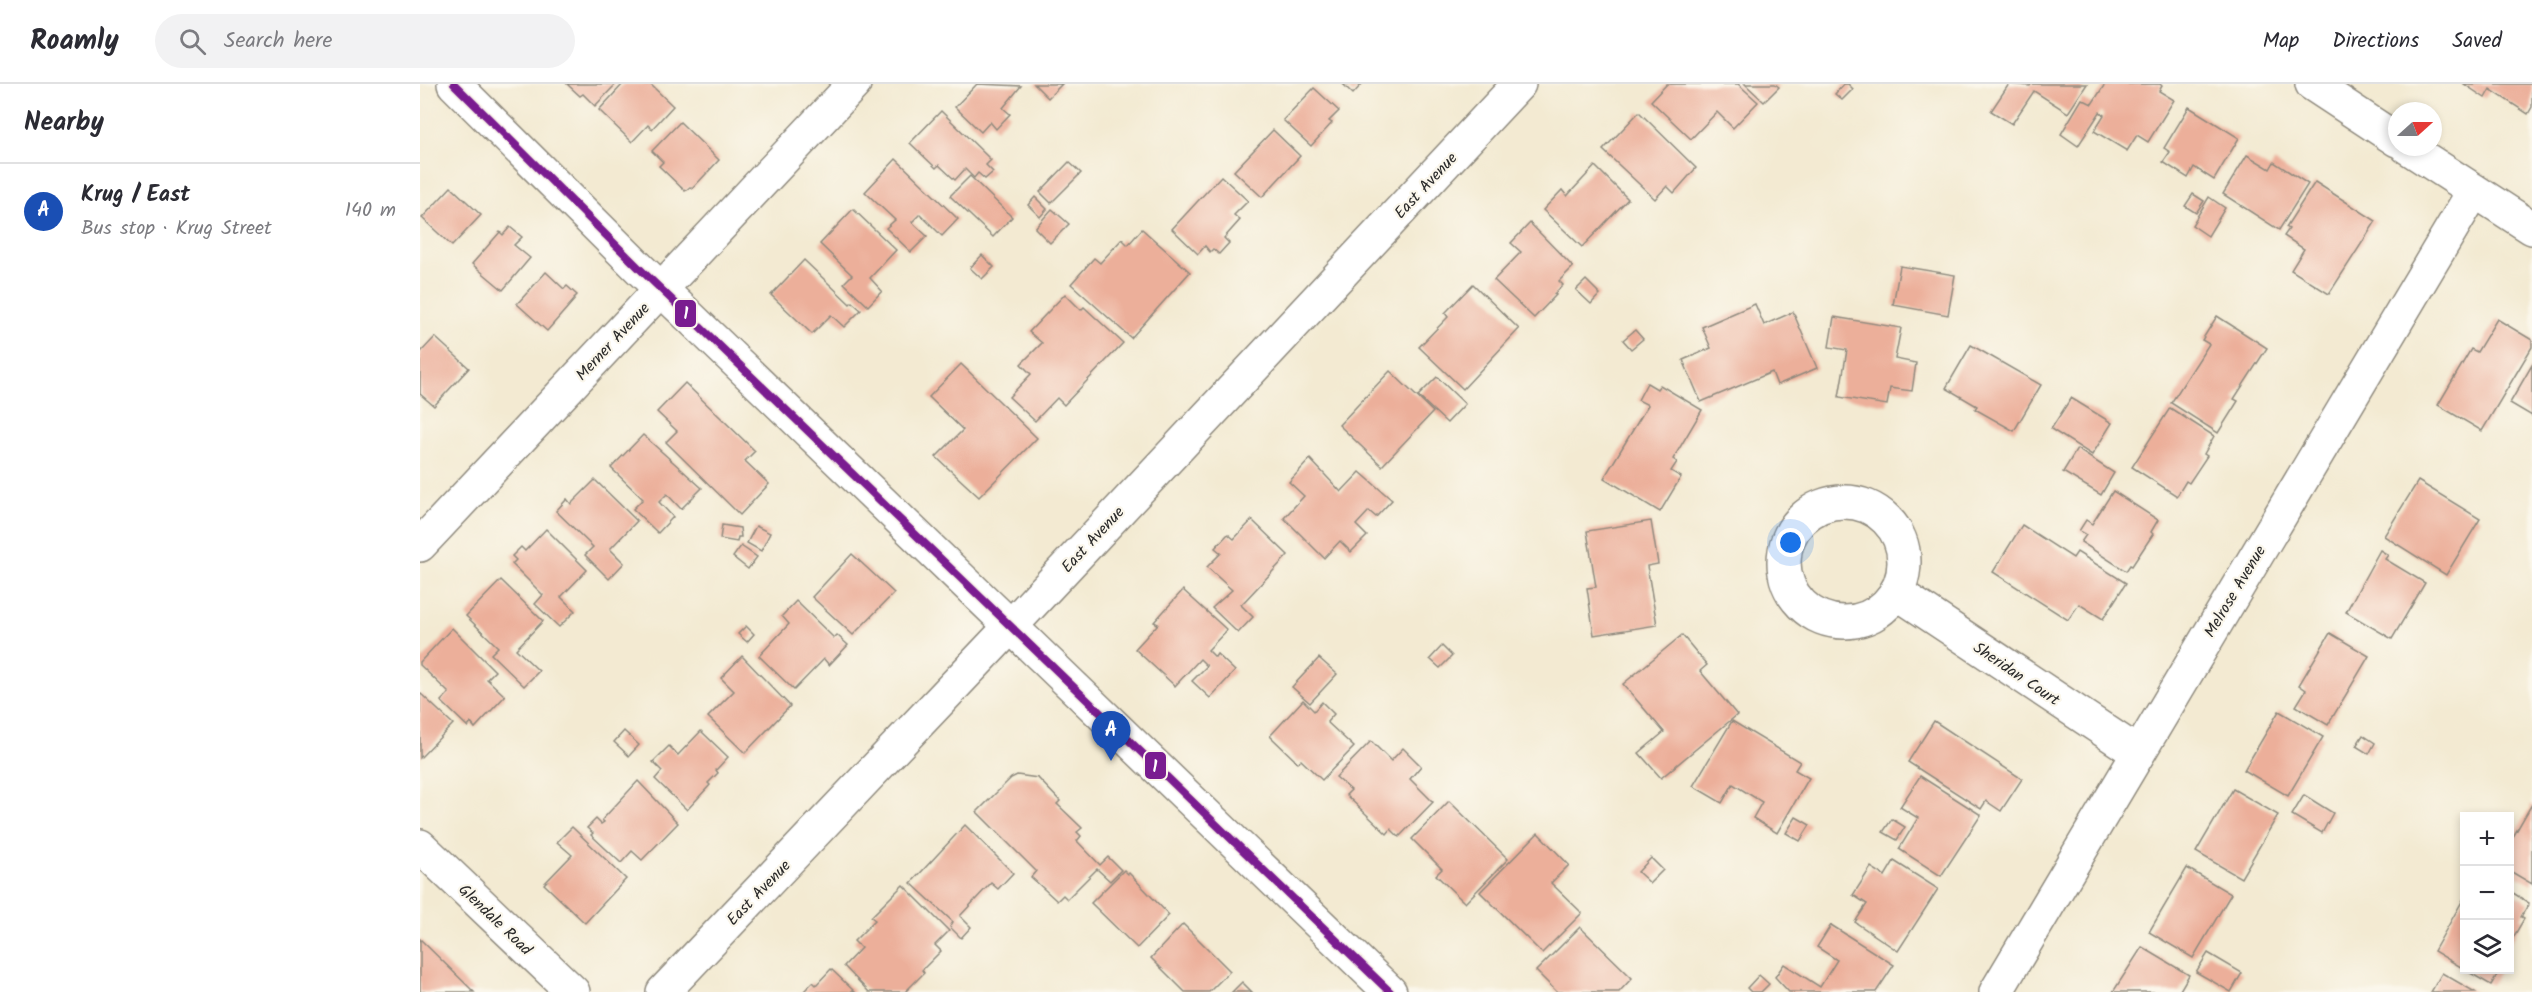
<!DOCTYPE html>
<meta charset="utf-8">
<style>
body{margin:0;font-family:Kalam,sans-serif;background:#f2f2f3;color:#2b2b33}
.controls{position:absolute;right:18px;bottom:18px;display:grid;overflow:hidden;border-radius:0px;box-shadow:0 3px 9px #0003}
.controls button{width:54px;height:54px;display:grid;place-items:center;padding:0;border:0;border-bottom:2px solid #e1e1e2;background:#fff;color:#2b2b33;font:30px sans-serif}
.compass{position:absolute;left:1968px;top:18px;width:54px;height:54px;border-radius:50%;background:#fff;box-shadow:0 3px 9px #0003;rotate:69deg}
.you{position:absolute;left:1371px;top:459px;width:21px;height:21px;margin:-15px;border:4px solid #fff;border-radius:50%;background:#1a73e8;box-shadow:0 0 0 9px #1a73e833}
.badge{display:grid;place-items:center;width:39px;height:39px;border-radius:50%;background:#1a73e8;color:#fff;font-size:20px;font-weight:700}
.pin{position:absolute;translate:-50% -50px;filter:drop-shadow(0 2px 3px #0008)}
.pin::after{content:'';position:absolute;top:32px;width:21px;height:18px;background:inherit;clip-path:polygon(0 0,100% 0,50% 100%)}
.list{margin:0;padding:0;list-style:none}
h2{display:flex;justify-content:space-between;align-items:center;height:78px;margin:0;padding:0 24px;font-size:26px}
h2 small{font-size:20px;font-weight:400;color:#7c7c81}
.list li{display:grid;grid-template-columns:39px 1fr auto;gap:18px;align-items:center;box-sizing:border-box;height:96px;padding:0 24px;border-top:2px solid #e1e1e2}
.list b{display:block;font-size:22px;white-space:nowrap}
.list p{margin:0;font-size:20px;white-space:nowrap;color:#7c7c81}
.list em{font-size:20px;font-style:normal;color:#7c7c81}
.icon{flex:none;width:33px;height:33px;fill:none;stroke:currentColor;stroke-width:2;stroke-linecap:round;stroke-linejoin:round}
.map{position:relative;flex:none;width:2112px;height:908px;overflow:hidden}
header{display:flex;align-items:center;gap:36px;box-sizing:border-box;height:84px;padding:0 30px;background:#fff;border-bottom:2px solid #e1e1e2}
header strong{font-size:28px}
nav{display:flex;gap:33px;margin-inline-start:auto;font-size:21px}
.search{width:420px;height:54px;background:#f2f2f3;display:flex;align-items:center;gap:15px;box-sizing:border-box;padding:0 21px;border-radius:33px;color:#7c7c81;font-size:22px}
main{display:flex}
aside{flex:1;background:#fff}
.map>svg:first-child{display:block}
.building{fill:#ecaf9a}
.lines{fill:none;stroke-linecap:round;stroke-linejoin:round}
.minor-casing{stroke:#8f8a7e;stroke-width:36}
.tertiary-casing{stroke:#8f8a7e;stroke-width:36}
.minor{stroke:#fff;stroke-width:33}
.tertiary{stroke:#fff;stroke-width:33}
.bus-1-casing{stroke:#fbf7ec;stroke-width:12}
.bus-1{stroke:#7a1d90;stroke-width:8}
.labels{text-anchor:middle;stroke-width:4.5;stroke-linejoin:round;paint-order:stroke}
.street-label{font-size:16px;fill:#2b2b2b;stroke:#fbf7ec}
.line-badge{stroke:#fbf7ec;stroke-width:2}
.badge-label{font-size:16px;text-anchor:middle;font-weight:bold;fill:#fff}
</style>
<header>
<strong>Roamly</strong>
<div class="search"><svg class="icon" aria-label="search" viewBox="0 0 24 24"><circle cx="10" cy="10" r="6"/><path d="M15 15l6 6"/></svg>Search here</div>
<nav><a>Map</a><a>Directions</a><a>Saved</a></nav>
</header>
<main>
<aside>
<h2>Nearby<small></small></h2>
<ul class="list">
<li><span class="badge" style="background:#1a4fb4">A</span><div><b>Krug / East</b><p>Bus stop · Krug Street</p></div><em>140 m</em></li>
</ul>
</aside>
<div class="map">
<svg width="2112" height="908" viewBox="0 0 2112 908">
<rect width="100%" height="100%" fill="#fbf7ec"/>
<filter id="ink" filterUnits="userSpaceOnUse"><feTurbulence type="fractalNoise" baseFrequency=".0167" numOctaves="2"/><feDisplacementMap in="SourceGraphic" scale="12" xChannelSelector="R" yChannelSelector="G"/><feConvolveMatrix kernelMatrix="1 2 1 2 8 2 1 2 1" color-interpolation-filters="sRGB"/></filter>
<filter id="wash" filterUnits="userSpaceOnUse"><feTurbulence type="fractalNoise" baseFrequency=".008" numOctaves="4" result="noise"/><feDisplacementMap in="SourceGraphic" scale="24" xChannelSelector="R" yChannelSelector="G"/><feGaussianBlur stdDeviation="1.35" result="paint"/><feColorMatrix in="noise" values="0 0 0 0 0 0 0 0 0 0 0 0 0 0 0 0 0 1.4 0 .05"/><feComposite in="paint" operator="in"/></filter>
<g filter="url(#wash)">
<rect width="100%" height="100%" fill="#f3ead2"/>
<g id="blocks">
<g class="building">
<polygon points="147,0 196,0 175,22 163,10 160,12"/>
<polygon points="203,0 230,0 253,22 232,45 228,41 212,58 179,26"/>
<polygon points="557,0 601,2 583,24 590,30 576,45 570,38 561,48 535,23"/>
<polygon points="614,0 642,0 628,14"/>
<polygon points="923,0 942,0 933,10"/>
<polygon points="1247,0 1318,0 1338,18 1313,44 1297,28 1271,55 1231,17"/>
<polygon points="1325,0 1355,0 1359,3 1344,18"/>
<polygon points="1424,0 1428,0 1433,5 1422,16 1415,10"/>
<polygon points="1589,0 1610,2 1611,0 1667,0 1648,29 1614,7 1592,40 1571,27"/>
<polygon points="1685,0 1740,0 1742,2 1739,7 1754,16 1728,58 1717,51 1707,67 1674,47 1684,31 1680,28 1658,62 1641,50 1662,15 1672,20"/>
<polygon points="2044,0 2112,0 2112,23 2108,30 2070,5 2065,14"/>
<polygon points="894,4 919,27 909,37 912,39 891,62 863,36"/>
<polygon points="1769,23 1819,54 1794,96 1774,83 1768,94 1743,78 1750,68 1744,64"/>
<polygon points="521,27 571,76 566,81 573,88 565,95 558,89 554,94 545,85 535,96 519,81 516,84 490,59"/>
<polygon points="1219,28 1276,84 1254,109 1247,102 1235,115 1183,66"/>
<polygon points="260,38 299,76 272,105 270,103 265,107 239,82 243,78 232,67"/>
<polygon points="853,46 880,72 842,113 814,87"/>
<polygon points="1827,71 1850,85 1854,78 1888,100 1859,146 1803,110"/>
<polygon points="476,75 538,135 522,152 500,130 492,138 507,152 491,168 466,144 475,136 445,108"/>
<polygon points="649,78 661,89 631,119 620,108"/>
<polygon points="1175,82 1208,115 1162,163 1123,126 1142,106 1147,112"/>
<polygon points="550,92 592,133 573,153 530,112"/>
<polygon points="801,92 828,117 814,131 820,136 804,154 809,159 799,170 793,165 790,168 785,162 778,170 752,145"/>
<polygon points="1895,98 1956,137 1909,210 1871,186 1884,165 1864,152 1869,145 1866,143"/>
<polygon points="31,103 61,131 32,162 2,134"/>
<polygon points="1773,110 1784,117 1776,129 1765,122"/>
<polygon points="615,113 627,125 620,133 608,121"/>
<polygon points="1789,113 1805,124 1788,152 1772,141"/>
<polygon points="433,125 476,166 450,194 462,207 448,222 424,199 432,191 400,160"/>
<polygon points="632,125 649,140 630,159 615,144"/>
<polygon points="1110,139 1153,183 1139,197 1143,201 1134,210 1136,211 1114,234 1074,196 1101,168 1091,159"/>
<polygon points="90,143 102,153 94,161 110,174 83,206 52,180 80,148 83,151"/>
<polygon points="722,145 770,188 711,254 651,200 674,174 680,179 702,155 708,161"/>
<polygon points="562,171 574,183 562,195 550,184"/>
<polygon points="384,176 430,220 432,218 441,226 424,243 411,231 392,250 351,211"/>
<polygon points="1480,182 1535,191 1528,231 1473,221"/>
<polygon points="126,188 144,205 147,202 157,211 154,214 155,215 127,247 97,220"/>
<polygon points="1166,196 1180,210 1171,220 1156,206"/>
<polygon points="1053,200 1099,245 1043,305 999,263 1028,233 1025,229"/>
<polygon points="645,210 661,226 664,223 703,259 644,321 637,314 615,337 589,313 611,290 601,280 622,259 609,248"/>
<polygon points="1335,220 1344,241 1373,228 1397,284 1357,301 1352,288 1281,318 1263,276 1291,264 1282,243"/>
<polygon points="1797,232 1847,264 1814,315 1818,317 1798,349 1751,319 1789,260 1782,256"/>
<polygon points="1414,233 1481,244 1475,275 1496,279 1492,307 1470,304 1467,321 1419,313 1427,266 1409,263"/>
<polygon points="2077,235 2112,256 2112,263 2062,347 2018,321 2051,265 2057,268"/>
<polygon points="1215,246 1223,255 1211,265 1203,256"/>
<polygon points="15,253 49,284 14,322 0,310 0,269"/>
<polygon points="1551,261 1621,301 1594,347 1555,325 1557,322 1526,304"/>
<polygon points="541,280 617,354 559,413 516,373 543,346 509,313"/>
<polygon points="2112,281 2112,332 2090,319"/>
<polygon points="970,287 1013,328 962,382 919,341"/>
<polygon points="1017,293 1045,320 1027,339 998,312"/>
<polygon points="265,299 335,367 325,377 349,400 320,431 246,358 257,347 237,328"/>
<polygon points="1227,299 1237,305 1240,301 1282,326 1253,375 1257,378 1251,387 1261,393 1240,428 1184,394 1228,321 1218,316"/>
<polygon points="1651,314 1692,339 1672,371 1631,345"/>
<polygon points="1750,324 1794,352 1784,370 1787,372 1769,399 1766,397 1757,412 1712,383"/>
<polygon points="223,351 282,404 261,425 247,410 239,418 253,433 238,449 213,425 223,415 191,384"/>
<polygon points="1657,365 1694,389 1681,411 1643,388"/>
<polygon points="890,375 921,408 940,388 972,416 956,433 949,427 936,441 947,452 931,468 920,457 904,474 864,434 884,412 869,398"/>
<polygon points="175,396 217,437 190,465 204,479 189,495 165,471 173,463 136,427 147,415 151,420"/>
<polygon points="1998,397 2060,435 2026,491 1964,452"/>
<polygon points="1693,407 1738,436 1731,448 1733,450 1712,482 1710,481 1706,487 1661,458 1666,451 1659,447 1666,436 1672,440"/>
<polygon points="832,436 868,471 821,521 833,533 818,549 792,524 812,506 787,483 801,469 795,464 808,450 814,455"/>
<polygon points="1231,437 1238,480 1227,482 1237,541 1174,551 1167,504 1176,503 1167,447"/>
<polygon points="302,441 320,444 321,453 318,453 317,458 300,455"/>
<polygon points="1602,441 1653,474 1657,468 1706,499 1683,535 1659,520 1648,536 1573,488"/>
<polygon points="336,442 350,449 341,467 327,459"/>
<polygon points="126,445 167,486 141,513 155,527 139,543 115,520 123,511 92,480 96,476 92,472 101,463 105,467"/>
<polygon points="321,462 337,473 328,485 313,473"/>
<polygon points="1960,466 1968,471 1965,475 2005,499 1972,555 1926,528"/>
<polygon points="432,470 474,509 433,551 392,513"/>
<polygon points="81,496 123,537 96,565 119,587 104,602 71,570 78,563 46,532"/>
<polygon points="763,506 807,546 788,566 795,573 797,570 815,587 790,614 772,597 787,582 780,575 755,602 715,565 738,540 734,538"/>
<polygon points="376,517 414,554 417,551 428,561 409,581 404,575 374,606 339,572 369,540 362,532"/>
<polygon points="326,542 334,550 327,558 318,550"/>
<polygon points="32,544 75,587 67,595 85,612 55,644 51,639 48,643 21,617 29,609 0,581 0,578"/>
<polygon points="1910,549 1949,572 1908,641 1876,622 1886,606 1879,601"/>
<polygon points="1262,551 1287,581 1280,587 1317,631 1241,694 1219,669 1244,648 1203,600"/>
<polygon points="1022,562 1032,572 1020,584 1010,575"/>
<polygon points="322,572 370,622 325,669 288,633 314,607 301,594"/>
<polygon points="899,574 917,590 890,619 872,603"/>
<polygon points="0,609 33,640 0,674"/>
<polygon points="883,616 894,627 902,618 914,630 907,638 934,663 902,696 881,676 878,679 850,652"/>
<polygon points="1859,627 1903,653 1868,712 1824,686"/>
<polygon points="1312,637 1380,678 1375,686 1389,694 1357,749 1333,734 1342,718 1313,700 1302,719 1273,702"/>
<polygon points="1514,637 1602,695 1581,727 1566,717 1561,725 1488,678"/>
<polygon points="204,647 219,661 209,672 194,658"/>
<polygon points="281,647 308,673 296,686 298,689 288,699 290,701 267,726 235,695 242,687 233,678 249,662 258,671"/>
<polygon points="1943,651 1955,659 1949,670 1936,662"/>
<polygon points="951,657 971,677 983,664 1001,682 990,695 1013,718 979,753 971,745 967,750 926,711 931,706 916,693"/>
<polygon points="597,691 618,694 640,717 637,720 662,744 657,748 661,752 657,757 680,781 688,773 701,786 690,797 677,785 647,815 643,811 637,817 611,793 616,787 557,728 591,694"/>
<polygon points="1500,692 1561,731 1521,792 1479,765 1498,734 1480,723"/>
<polygon points="218,697 258,739 222,776 212,767 201,779 171,751 173,749 167,744 176,735 181,740 184,738 182,736"/>
<polygon points="1813,705 1858,731 1821,794 1776,768"/>
<polygon points="1884,711 1913,729 1902,749 1872,731"/>
<polygon points="1029,717 1088,775 1045,819 1016,791 1022,785 992,755"/>
<polygon points="2112,720 2112,800 2090,787 2090,758"/>
<polygon points="1376,733 1390,741 1380,757 1366,749"/>
<polygon points="1472,735 1485,743 1477,756 1463,748"/>
<polygon points="545,741 593,789 578,805 571,799 540,832 551,843 541,854 530,843 533,838 491,799"/>
<polygon points="152,743 206,795 165,839 124,800 152,771 137,758"/>
<polygon points="1118,749 1149,781 1131,799 1162,829 1122,869 1060,808"/>
<polygon points="1231,774 1243,786 1230,799 1218,788"/>
<polygon points="1474,777 1518,805 1478,867 1435,838 1447,820 1433,811 1451,783 1465,792"/>
<polygon points="1767,784 1811,810 1773,874 1729,848"/>
<polygon points="704,786 708,790 709,789 749,831 717,864 671,819"/>
<polygon points="483,801 529,847 515,861 521,867 502,886 504,889 485,908 449,908 424,882 441,864 434,857 455,836 451,833"/>
<polygon points="2090,807 2109,819 2101,833 2104,835 2090,859"/>
<polygon points="2044,814 2044,885 2014,867"/>
<polygon points="763,840 810,887 789,908 765,908 731,874"/>
<polygon points="1411,841 1474,881 1456,908 1369,908 1355,893 1364,880 1400,903 1417,876 1397,863"/>
<polygon points="1160,843 1212,894 1199,908 1137,908 1116,887"/>
<polygon points="0,855 54,908 0,908"/>
<polygon points="1722,863 1769,891 1759,908 1693,908"/>
<polygon points="1788,869 1822,889 1811,908 1776,888"/>
<polygon points="411,885 435,908 383,908 393,898 396,901"/>
<polygon points="2045,886 2080,886 2071,901"/>
<polygon points="2022,889 2055,908 2011,908"/>
<polygon points="1339,891 1349,900 1341,908 1331,908 1327,904"/>
<polygon points="822,898 832,908 812,908"/>
</g>
</g>
</g>
<g filter="url(#ink)">
<use href="#blocks" fill-opacity="0" stroke="#8f8a7e" stroke-width="1.5"/>
<g class="lines">
<defs>
<g id="minor">
<polyline points="1892,0 1977,56"/>
<polyline points="1987,63 2112,144"/>
<circle cx="1424" cy="478" r="60"/>
<polyline points="0,461 434,0"/>
<polyline points="1476,508 1718,669"/>
<polyline points="0,762 153,908"/>
<polyline points="1576,908 2054,107"/>
</g>
<g id="tertiary">
<polyline points="34,0 220,185 970,908"/>
<polyline points="243,908 591,542 1099,0"/>
</g>
</defs>
<use href="#minor" class="minor-casing"/>
<use href="#tertiary" class="tertiary-casing"/>
<use href="#minor" class="minor"/>
<use href="#tertiary" class="tertiary"/>
<defs>
<polyline id="bus-1" points="34,0 220,185 970,908"/>
</defs>
<use href="#bus-1" class="bus-1-casing"/>
<use href="#bus-1" class="bus-1"/>
</g>
</g>
<g class="labels">
<g class="street-label">
<text transform="translate(1005 101) rotate(-47)" y="6">East Avenue</text>
<text transform="translate(192 257) rotate(-47)" y="6">Merner Avenue</text>
<text transform="translate(672 455) rotate(-47)" y="6">East Avenue</text>
<text transform="translate(1814 507) rotate(-59)" y="6">Melrose Avenue</text>
<text transform="translate(1597 589) rotate(34)" y="6">Sheridan Court</text>
<text transform="translate(338 808) rotate(-46)" y="6">East Avenue</text>
<text transform="translate(76 835) rotate(44)" y="6">Glendale Road</text>
</g>
</g>
<g class="line-badge">
<rect x="254" y="215" width="23" height="29" rx="6" fill="#7a1d90"/>
<rect x="724" y="667" width="23" height="29" rx="6" fill="#7a1d90"/>
</g>
<g class="badge-label">
<text x="266" y="235">1</text>
<text x="735" y="688">1</text>
</g>
</svg>
<div class="controls">
<button>+</button>
<button>−</button>
<button><svg class="icon" aria-label="layers" viewBox="0 0 24 24"><path d="M12 4l9 5-9 5-9-5zM3 14l9 5 9-5"/></svg></button>
</div>
<svg class="compass" viewBox="-18 -18 36 36"><path d="M0-13l5 13h-10z" fill="#e53935"/><path d="M0 13l5-13h-10z" fill="#7c7c81"/></svg>
<div class="you"></div>
<div class="pin badge" style="left:691px;top:677px;background:#1a4fb4">A</div>
</div>
</main>
